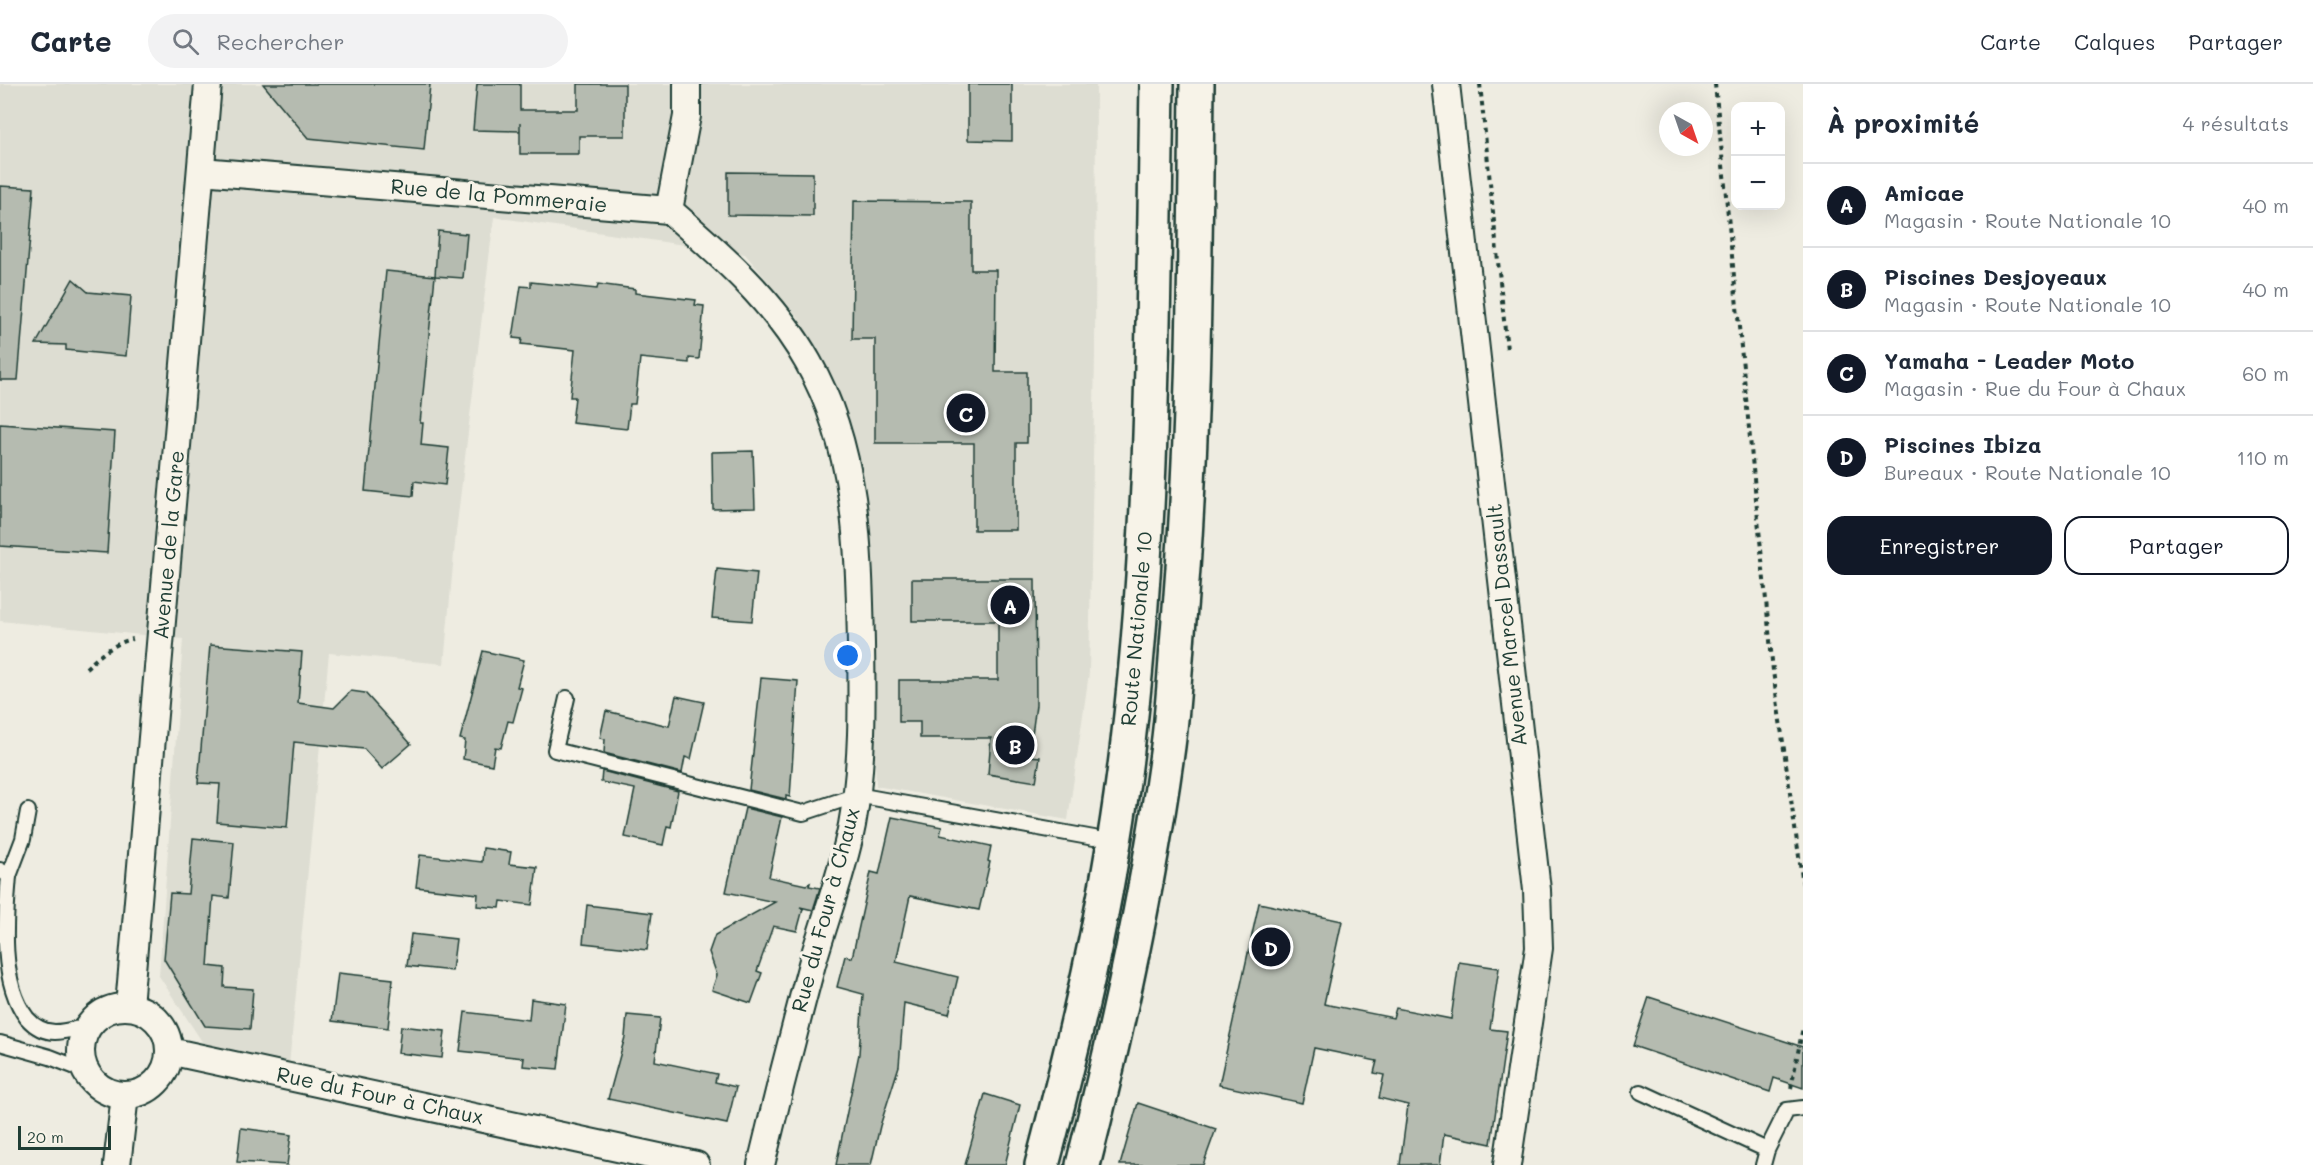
<!DOCTYPE html>
<html lang="fr">
<meta charset="utf-8">
<style>
body{margin:0;font-family:Mali,sans-serif;background:#f2f2f3;color:#1f2937}
.controls{position:absolute;right:18px;top:18px;display:grid;overflow:hidden;border-radius:12px;box-shadow:0 6px 24px #0002}
.controls button{width:54px;height:54px;display:grid;place-items:center;padding:0;border:0;border-bottom:2px solid #e0e1e3;background:#fff;color:#1f2937;font:30px sans-serif}
.compass{position:absolute;left:1659px;top:18px;width:54px;height:54px;border-radius:50%;background:#fff;box-shadow:0 6px 24px #0002;rotate:140deg}
.scale{position:absolute;left:18px;bottom:15px;width:93px;box-sizing:border-box;padding-left:6px;border:3px solid #1f3d34;border-top:0;font-size:16px;line-height:21px;white-space:nowrap;color:#1f3d34;-webkit-text-stroke:4px #f7f3e8;paint-order:stroke}
.you{position:absolute;left:848px;top:572px;width:21px;height:21px;margin:-15px;border:4px solid #fff;border-radius:50%;background:#1a73e8;box-shadow:0 0 0 9px #1a73e833}
.badge{display:grid;place-items:center;width:39px;height:39px;border-radius:50%;background:#111827;color:#fff;font-size:20px;font-weight:700}
.pin{position:absolute;translate:-50% -50%;border:3px solid #fff;box-shadow:0 2px 6px #0006}
.list{margin:0;padding:0;list-style:none}
h2{display:flex;justify-content:space-between;align-items:center;height:78px;margin:0;padding:0 24px;font-size:26px}
h2 small{font-size:20px;font-weight:400;color:#747a83}
.list li{display:grid;grid-template-columns:39px 1fr auto;gap:18px;align-items:center;box-sizing:border-box;height:84px;padding:0 24px;border-top:2px solid #e0e1e3}
.list b{display:block;font-size:22px;white-space:nowrap}
.list p{margin:0;font-size:20px;white-space:nowrap;color:#747a83}
.list em{font-size:20px;font-style:normal;color:#747a83}
.actions{display:flex;gap:12px;padding:18px 24px}
.actions a{flex:1;padding:14px 0;border:2px solid #111827;border-radius:18px;text-align:center;font-size:21px;color:#111827}
.actions .main{background:#111827;color:#fff}
.icon{flex:none;width:33px;height:33px;fill:none;stroke:currentColor;stroke-width:2;stroke-linecap:round;stroke-linejoin:round}
.map{position:relative;flex:none;width:1803px;height:1081px;overflow:hidden}
header{display:flex;align-items:center;gap:36px;box-sizing:border-box;height:84px;padding:0 30px;background:#fff;border-bottom:2px solid #e0e1e3}
header strong{font-size:28px}
nav{display:flex;gap:33px;margin-inline-start:auto;font-size:21px}
.search{width:420px;height:54px;background:#f2f2f3;display:flex;align-items:center;gap:15px;box-sizing:border-box;padding:0 21px;border-radius:33px;color:#747a83;font-size:22px}
main{display:flex}
aside{flex:1;background:#fff}
.map>svg:first-child{display:block}
.built{fill:#ddddd2}
.building{fill:#b5bbb0;stroke:#1f3d34;stroke-width:1.5}
.lines{fill:none;stroke-linecap:round;stroke-linejoin:round}
.service-casing{stroke:#1f3d34;stroke-width:18}
.minor-casing{stroke:#1f3d34;stroke-width:30}
.primary-casing{stroke:#1f3d34;stroke-width:38}
.path{stroke:#1f3d34;stroke-width:4;stroke-dasharray:4.5 4.5;stroke-linecap:butt}
.service{stroke:#f7f3e8;stroke-width:14}
.minor{stroke:#f7f3e8;stroke-width:26}
.primary{stroke:#f7f3e8;stroke-width:33}
.labels{text-anchor:middle;stroke-width:6;stroke-linejoin:round;paint-order:stroke}
.street-label{font-size:21px;fill:#1f3d34;stroke:#f7f3e8}
</style>
<header>
<strong>Carte</strong>
<div class="search"><svg class="icon" aria-label="search" viewBox="0 0 24 24"><circle cx="10" cy="10" r="6"/><path d="M15 15l6 6"/></svg>Rechercher</div>
<nav><a>Carte</a><a>Calques</a><a>Partager</a></nav>
</header>
<main>
<div class="map">
<svg width="1803" height="1081" viewBox="0 0 1803 1081">
<rect width="100%" height="100%" fill="#eeece1"/>
<filter id="ink" filterUnits="userSpaceOnUse"><feTurbulence type="fractalNoise" baseFrequency=".0167" numOctaves="2"/><feDisplacementMap in="SourceGraphic" scale="12" xChannelSelector="R" yChannelSelector="G"/><feConvolveMatrix kernelMatrix="1 2 1 2 8 2 1 2 1" color-interpolation-filters="sRGB"/></filter>
<g filter="url(#ink)">
<polygon class="built" points="0,0 1096,0 1095,271 1089,589 1068,736 876,702 863,392 838,306 798,233 745,170 494,133 456,448 444,580 329,569 289,981 203,959 159,892 183,555 0,537"/>
<g class="building">
<polygon points="263,0 430,0 424,66 308,54"/>
<polygon points="477,0 520,0 520,26 578,26 578,0 625,0 625,52 579,52 579,70 520,70 520,39 520,47 473,46"/>
<polygon points="968,0 1012,0 1012,57 968,56"/>
<polygon points="728,88 813,89 813,132 728,131"/>
<polygon points="0,102 34,104 18,296 0,296"/>
<polygon points="854,117 971,118 971,186 996,186 995,288 1027,288 1027,359 1016,359 1016,446 974,446 974,359 875,359 875,255 852,255"/>
<polygon points="438,147 467,150 463,194 435,192"/>
<polygon points="386,187 435,192 420,339 423,339 421,361 449,364 445,401 414,397 413,412 365,407"/>
<polygon points="73,195 88,208 131,212 126,272 66,266 66,261 36,260"/>
<polygon points="531,198 597,205 598,200 635,205 635,209 696,216 695,221 704,222 699,275 689,274 689,279 640,274 635,320 630,320 627,345 572,339 575,313 570,313 575,266 521,260 522,255 513,254 521,202 531,203"/>
<polygon points="0,340 115,348 107,469 0,462"/>
<polygon points="753,367 755,424 713,425 712,368"/>
<polygon points="717,485 757,489 752,537 712,534"/>
<polygon points="912,495 1035,495 1036,621 1029,672 1040,673 1036,698 988,690 991,654 920,654 920,638 899,638 899,596 998,596 998,537 912,537"/>
<polygon points="210,561 302,568 298,619 334,624 351,607 365,609 411,660 382,685 364,665 294,658 287,744 217,738 220,700 198,699"/>
<polygon points="483,567 524,576 517,603 522,604 513,638 508,637 501,664 495,663 492,681 463,675 465,656 460,655"/>
<polygon points="761,594 798,597 790,713 786,712 786,715 749,706"/>
<polygon points="676,612 704,618 691,675 685,673 682,689 604,669 605,655 600,654 606,627 669,642"/>
<polygon points="602,687 678,707 671,743 667,742 663,761 625,753 635,705 601,698"/>
<polygon points="745,724 782,733 769,793 806,801 810,799 809,802 820,804 813,826 800,823 803,825 797,847 773,842 757,887 762,889 751,919 712,906 717,891 709,868 715,851 775,818 726,808"/>
<polygon points="892,733 942,743 940,751 991,762 988,777 990,778 979,826 910,812 896,878 958,893 949,930 904,919 899,982 880,1042 871,1081 836,1081 859,970 863,910 837,903 845,872 852,874 871,788 879,790"/>
<polygon points="193,754 234,758 229,814 213,812 208,882 225,884 224,903 253,905 250,945 205,942 164,875 170,809 188,810"/>
<polygon points="483,764 511,768 509,780 537,783 532,821 501,817 500,824 477,822 478,810 416,803 420,771 482,778"/>
<polygon points="1259,819 1342,837 1324,920 1393,934 1396,924 1451,935 1459,878 1499,884 1490,945 1507,947 1491,1060 1444,1050 1440,1081 1400,1081 1408,1021 1379,1014 1384,991 1374,989 1377,977 1314,964 1302,1019 1219,1001"/>
<polygon points="587,821 652,829 647,866 583,859"/>
<polygon points="411,850 456,855 452,887 407,882"/>
<polygon points="338,889 393,895 388,944 332,937"/>
<polygon points="1649,913 1803,963 1803,1004 1774,994 1770,1008 1633,962"/>
<polygon points="531,915 566,920 558,985 523,982 524,974 460,967 465,928 529,936"/>
<polygon points="627,931 660,934 655,977 717,990 715,998 736,1003 727,1040 608,1015 625,953"/>
<polygon points="401,942 445,947 442,974 398,969"/>
<polygon points="985,1010 1020,1021 1005,1081 965,1081"/>
<polygon points="1138,1019 1216,1045 1203,1081 1120,1081"/>
<polygon points="241,1044 291,1051 287,1081 237,1078"/>
</g>
<g class="lines">
<defs>
<g id="service">
<polyline points="567,614 555,666 803,729 857,711 1094,754"/>
<path d="M0,786L9,792C5,838 0,899 27,934C34,942 44,948 55,948C65,948 77,944 88,942"/>
<polyline points="9,792 23,755 28,727"/>
<polyline points="0,959 50,973 86,987"/>
<polyline points="1641,1008 1767,1066"/>
<polyline points="1763,1081 1767,1066 1787,1026 1803,1024"/>
</g>
<g id="minor">
<polyline points="1446,0 1537,806 1539,864 1507,1081"/>
<polyline points="201,87 669,126 687,32 687,0"/>
<path d="M669,126C721,171 774,217 808,278C857,363 859,464 861,560C862,620 863,681 852,741C843,787 825,835 812,880C794,947 777,1014 761,1081"/>
<polyline points="129,922 208,0"/>
<circle cx="125" cy="967" r="44"/>
<polyline points="169,967 696,1081"/>
<polyline points="117,1081 125,1011"/>
</g>
<g id="primary">
<path d="M1042,1081C1076,952 1107,822 1124,690C1154,461 1153,230 1157,0"/>
<path d="M1083,1081C1118,943 1149,803 1168,662C1173,624 1175,586 1178,548C1194,365 1195,183 1197,0"/>
</g>
</defs>
<use href="#service" class="service-casing"/>
<use href="#minor" class="minor-casing"/>
<use href="#primary" class="primary-casing"/>
<g class="path">
<polyline points="1480,0 1507,266"/>
<polyline points="1715,0 1773,587 1803,801"/>
<path d="M86,584C100,571 114,559 133,555"/>
<polyline points="1791,1004 1803,943"/>
</g>
<use href="#service" class="service"/>
<use href="#minor" class="minor"/>
<use href="#primary" class="primary"/>
</g>
</g>
<g class="labels">
<g class="street-label">
<text transform="translate(499 112) rotate(5)" y="7">Rue de la Pommeraie</text>
<text transform="translate(169 461) rotate(-85)" y="7">Avenue de la Gare</text>
<text transform="translate(1507 541) rotate(-96)" y="7">Avenue Marcel Dassault</text>
<text transform="translate(1137 545) rotate(-85)" y="7">Route Nationale 10</text>
<text transform="translate(826 826) rotate(-75)" y="7">Rue du Four à Chaux</text>
<text transform="translate(380 1012) rotate(12)" y="7">Rue du Four à Chaux</text>
</g>
</g>
</svg>
<div class="controls">
<button>+</button>
<button>−</button>
</div>
<svg class="compass" viewBox="-18 -18 36 36"><path d="M0-13l5 13h-10z" fill="#e53935"/><path d="M0 13l5-13h-10z" fill="#747a83"/></svg>
<div class="scale">20 m</div>
<div class="you"></div>
<div class="pin badge" style="left:1010px;top:521px">A</div>
<div class="pin badge" style="left:1015px;top:661px">B</div>
<div class="pin badge" style="left:966px;top:329px">C</div>
<div class="pin badge" style="left:1271px;top:863px">D</div>
</div>
<aside>
<h2>À proximité<small>4 résultats</small></h2>
<ul class="list">
<li><span class="badge">A</span><div><b>Amicae</b><p>Magasin · Route Nationale 10</p></div><em>40 m</em></li>
<li><span class="badge">B</span><div><b>Piscines Desjoyeaux</b><p>Magasin · Route Nationale 10</p></div><em>40 m</em></li>
<li><span class="badge">C</span><div><b>Yamaha - Leader Moto</b><p>Magasin · Rue du Four à Chaux</p></div><em>60 m</em></li>
<li><span class="badge">D</span><div><b>Piscines Ibiza</b><p>Bureaux · Route Nationale 10</p></div><em>110 m</em></li>
</ul>
<div class="actions"><a class="main">Enregistrer</a><a>Partager</a></div>
</aside>
</main>
